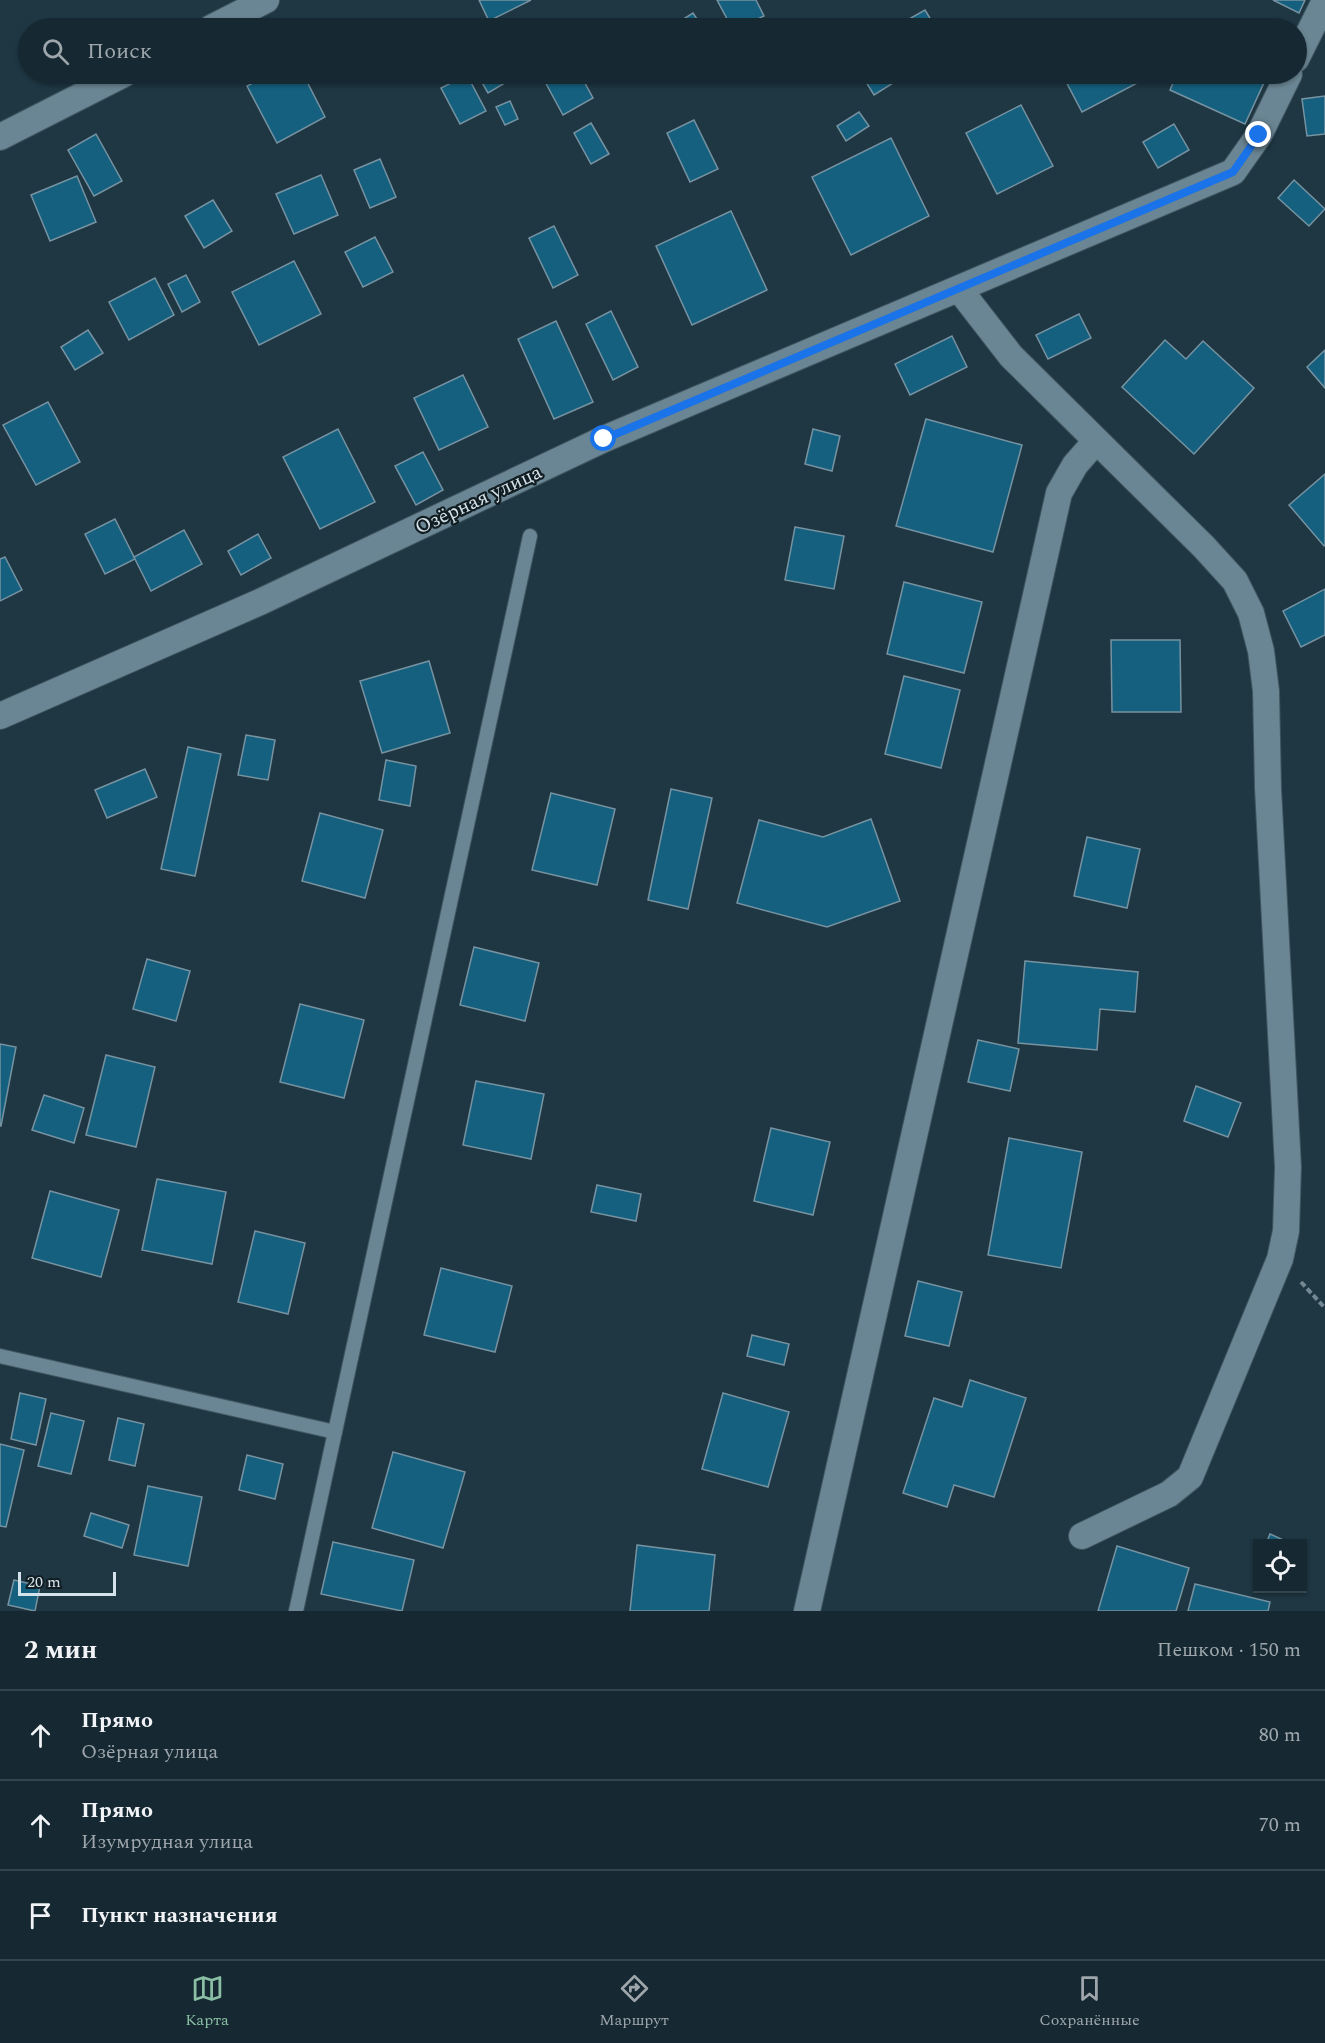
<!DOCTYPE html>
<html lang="ru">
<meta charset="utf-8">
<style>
body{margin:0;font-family:Spectral,serif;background:#1f313a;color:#f1f3f6}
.controls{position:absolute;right:18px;bottom:18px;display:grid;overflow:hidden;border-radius:0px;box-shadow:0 2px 4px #0004}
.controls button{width:54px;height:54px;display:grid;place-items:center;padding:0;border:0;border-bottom:2px solid #35454d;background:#162932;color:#f1f3f6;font:30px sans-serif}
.scale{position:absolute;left:18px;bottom:15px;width:98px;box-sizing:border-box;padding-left:6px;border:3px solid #d4e3eb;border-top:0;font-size:16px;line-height:21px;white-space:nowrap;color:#d4e3eb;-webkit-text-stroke:4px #121d22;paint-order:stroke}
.stop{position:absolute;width:18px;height:18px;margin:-14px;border:4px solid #1a73e8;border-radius:50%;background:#fff}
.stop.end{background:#1a73e8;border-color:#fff;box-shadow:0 2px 6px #0008}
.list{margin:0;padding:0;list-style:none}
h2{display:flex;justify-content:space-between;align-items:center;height:78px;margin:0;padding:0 24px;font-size:26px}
h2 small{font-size:20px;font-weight:400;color:#9ea6ac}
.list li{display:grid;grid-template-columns:39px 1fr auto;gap:18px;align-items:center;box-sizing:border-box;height:90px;padding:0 24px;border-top:2px solid #35454d}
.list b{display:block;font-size:22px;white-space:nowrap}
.list p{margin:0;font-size:20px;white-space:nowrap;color:#9ea6ac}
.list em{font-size:20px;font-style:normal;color:#9ea6ac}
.icon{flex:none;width:33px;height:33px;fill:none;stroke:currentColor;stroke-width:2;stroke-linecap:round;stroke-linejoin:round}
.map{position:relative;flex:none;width:1325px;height:1611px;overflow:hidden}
.search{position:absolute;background:#162932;box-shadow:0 2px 4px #0004;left:18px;right:18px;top:18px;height:66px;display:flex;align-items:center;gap:15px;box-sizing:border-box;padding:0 21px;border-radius:33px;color:#9ea6ac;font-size:22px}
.sheet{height:348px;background:#162932}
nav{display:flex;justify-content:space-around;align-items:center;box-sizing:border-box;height:84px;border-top:2px solid #35454d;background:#162932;font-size:16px;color:#9ea6ac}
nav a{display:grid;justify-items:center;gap:3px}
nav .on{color:#8abfa5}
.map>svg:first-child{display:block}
.building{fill:#14607e;stroke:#7792a1;stroke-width:1.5}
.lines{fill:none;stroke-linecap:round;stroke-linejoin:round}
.lane-casing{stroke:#3f555f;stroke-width:16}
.street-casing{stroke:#3f555f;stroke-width:28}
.path{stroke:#748892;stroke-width:4;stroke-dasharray:6 3;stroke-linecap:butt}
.lane{stroke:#6a8593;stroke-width:14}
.street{stroke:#6a8593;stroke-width:26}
.route{stroke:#1a73e8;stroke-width:8}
.labels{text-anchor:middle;stroke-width:4.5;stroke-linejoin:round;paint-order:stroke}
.street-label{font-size:20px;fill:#d4e3eb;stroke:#121d22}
</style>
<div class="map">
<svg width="1325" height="1611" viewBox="0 0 1325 1611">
<rect width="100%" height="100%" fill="#1e3743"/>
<g class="building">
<polygon points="479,0 531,0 489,21"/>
<polygon points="717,0 756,0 764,16 739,28 732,28"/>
<polygon points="1273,0 1305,0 1299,13"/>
<polygon points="925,10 936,28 905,28 902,23"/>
<polygon points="693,13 703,28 669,28"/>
<polygon points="1201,19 1223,28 1197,28"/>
<polygon points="271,74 303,74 325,117 277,143 247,86"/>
<polygon points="477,74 506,74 510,80 488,93"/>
<polygon points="551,74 580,74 593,98 563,115 543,78"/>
<polygon points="861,74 894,74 898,80 874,95"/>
<polygon points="1062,74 1142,74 1145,79 1082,112"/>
<polygon points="1177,74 1268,74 1245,124 1170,90"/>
<polygon points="467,75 486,111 460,124 441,88"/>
<polygon points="1325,96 1325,134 1307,136 1302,99"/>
<polygon points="510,101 518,119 505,125 496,107"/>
<polygon points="1021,105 1053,166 997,194 966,133"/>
<polygon points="859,112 869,126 846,141 837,126"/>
<polygon points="694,120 718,169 690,182 667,133"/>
<polygon points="591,123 609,154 591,164 574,133"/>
<polygon points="1174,124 1189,150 1158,168 1143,142"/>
<polygon points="96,134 122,181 94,196 68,150"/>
<polygon points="891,138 929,216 851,255 812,177"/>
<polygon points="380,159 396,197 370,208 354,170"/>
<polygon points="321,175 338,215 294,234 276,194"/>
<polygon points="77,176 96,222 50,241 31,195"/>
<polygon points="1294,180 1325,209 1309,226 1278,198"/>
<polygon points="213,200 232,231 204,248 185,216"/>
<polygon points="731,211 767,290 692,325 656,246"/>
<polygon points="554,226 578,275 553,288 529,238"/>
<polygon points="375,237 393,272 363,287 345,252"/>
<polygon points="294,261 321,314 259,345 232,292"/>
<polygon points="186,275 200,302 182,312 168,284"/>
<polygon points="155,278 174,315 129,340 109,302"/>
<polygon points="611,311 638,367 613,380 586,324"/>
<polygon points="1079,314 1091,338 1048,359 1036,335"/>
<polygon points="556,321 593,402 554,419 518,339"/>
<polygon points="88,330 103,353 75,370 61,347"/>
<polygon points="952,336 967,367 910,395 895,364"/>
<polygon points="1165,340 1186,359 1203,341 1254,388 1194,454 1122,387"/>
<polygon points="1325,350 1325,388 1307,367"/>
<polygon points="463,375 488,427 439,450 414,398"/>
<polygon points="48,402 80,462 36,485 3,425"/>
<polygon points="926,419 1022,445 993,552 896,526"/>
<polygon points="338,429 375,502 320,529 283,457"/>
<polygon points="813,429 840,436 832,471 805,464"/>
<polygon points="423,452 443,490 416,505 395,466"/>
<polygon points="1325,474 1325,545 1324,546 1289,505"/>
<polygon points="115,519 135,559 105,574 85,534"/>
<polygon points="795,527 844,536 834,589 785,580"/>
<polygon points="184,530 202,564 151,591 134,557"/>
<polygon points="258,534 271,558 241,575 228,551"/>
<polygon points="5,557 22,590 0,601 0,559"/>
<polygon points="904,582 982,602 964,673 887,654"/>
<polygon points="1325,589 1325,635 1301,647 1283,611"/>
<polygon points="1111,640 1180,640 1181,712 1112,712"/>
<polygon points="429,661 450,733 382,753 360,681"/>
<polygon points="904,676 960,690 941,768 885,754"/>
<polygon points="246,735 275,740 268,780 238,775"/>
<polygon points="188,747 221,754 195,876 161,869"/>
<polygon points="386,760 416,766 410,806 379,800"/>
<polygon points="145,769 157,797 107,818 95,790"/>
<polygon points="671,789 712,798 688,909 648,900"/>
<polygon points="551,793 615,809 597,885 532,870"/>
<polygon points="320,813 383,830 365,898 302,881"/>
<polygon points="871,819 900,901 827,927 737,903 759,820 823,837"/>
<polygon points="1087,837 1140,849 1127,908 1074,896"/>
<polygon points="474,947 539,963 525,1021 460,1005"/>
<polygon points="147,959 190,971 176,1021 133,1009"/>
<polygon points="1025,961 1138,972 1135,1012 1100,1009 1097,1050 1018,1043"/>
<polygon points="300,1004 364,1020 344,1098 280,1082"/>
<polygon points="978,1040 1019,1049 1010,1091 968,1082"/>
<polygon points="0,1044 16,1047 1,1126 0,1126"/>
<polygon points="106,1055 155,1067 136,1147 86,1135"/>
<polygon points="476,1081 544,1094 531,1159 463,1145"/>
<polygon points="1196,1086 1241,1103 1228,1137 1184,1121"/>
<polygon points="44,1095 84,1108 74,1143 32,1130"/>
<polygon points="771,1128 830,1142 813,1215 754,1201"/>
<polygon points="1009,1138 1082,1152 1061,1268 988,1255"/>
<polygon points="157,1179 226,1192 212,1264 142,1250"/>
<polygon points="597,1185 641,1194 636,1221 591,1212"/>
<polygon points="50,1191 119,1210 101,1277 32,1258"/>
<polygon points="255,1231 305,1243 288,1314 238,1302"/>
<polygon points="441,1268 512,1286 495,1352 424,1335"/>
<polygon points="918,1281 962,1292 949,1346 905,1336"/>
<polygon points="752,1335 789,1344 784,1365 747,1356"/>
<polygon points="970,1380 1026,1398 994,1497 954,1485 947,1507 903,1493 934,1398 962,1407"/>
<polygon points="20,1393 46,1399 36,1445 11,1439"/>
<polygon points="723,1393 789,1412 768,1487 702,1469"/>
<polygon points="51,1413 84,1421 71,1474 38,1466"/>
<polygon points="118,1418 144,1424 135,1466 109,1460"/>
<polygon points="0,1444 24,1450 6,1527 0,1526"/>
<polygon points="393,1452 465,1472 443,1548 372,1528"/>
<polygon points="247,1455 283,1464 275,1499 239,1490"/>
<polygon points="148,1486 202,1497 188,1566 134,1555"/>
<polygon points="91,1513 129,1525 122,1548 84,1536"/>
<polygon points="1270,1534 1292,1544 1266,1544"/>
<polygon points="333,1542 414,1560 402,1611 321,1594"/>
<polygon points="637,1545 715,1555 709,1611 630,1611"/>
<polygon points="1117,1546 1189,1568 1176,1611 1098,1611"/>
<polygon points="14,1580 40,1586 35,1611 8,1605"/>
<polygon points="1195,1584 1270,1602 1268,1611 1188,1611"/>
</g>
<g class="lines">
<defs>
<g id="lane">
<polyline points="0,1356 335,1432"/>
<polyline points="296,1611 530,536"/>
</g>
<g id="street">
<polyline points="211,28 266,0"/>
<polyline points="1296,59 1325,1"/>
<polyline points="0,137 124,74"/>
<polyline points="959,289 1011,356 1204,547 1235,581 1251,613 1261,651 1266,691 1268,788 1288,1167 1286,1231 1280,1259 1190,1477 1169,1494 1082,1536"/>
<polyline points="0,716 260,602 604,439 1233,172 1259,135 1289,74"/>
<polyline points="807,1611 1059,493 1075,465 1096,441"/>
</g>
</defs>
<use href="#lane" class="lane-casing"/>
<use href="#street" class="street-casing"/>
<polyline class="path" points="1301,1282 1325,1308"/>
<use href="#lane" class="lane"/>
<use href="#street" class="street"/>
</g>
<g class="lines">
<polyline class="route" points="604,439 1233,172 1259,135"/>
</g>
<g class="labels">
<g class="street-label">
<text transform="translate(478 499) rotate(-25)" y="7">Озёрная улица</text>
</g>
</g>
</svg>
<div class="controls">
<button><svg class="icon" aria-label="locate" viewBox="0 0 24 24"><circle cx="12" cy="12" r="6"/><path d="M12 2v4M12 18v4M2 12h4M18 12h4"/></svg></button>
</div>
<div class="scale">20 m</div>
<div class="stop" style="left:604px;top:439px"></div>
<div class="stop end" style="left:1259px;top:135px"></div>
<div class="search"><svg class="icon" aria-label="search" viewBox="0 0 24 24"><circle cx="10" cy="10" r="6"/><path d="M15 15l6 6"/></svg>Поиск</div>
</div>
<section class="sheet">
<h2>2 мин<small>Пешком · 150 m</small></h2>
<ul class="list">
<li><svg class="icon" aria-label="ahead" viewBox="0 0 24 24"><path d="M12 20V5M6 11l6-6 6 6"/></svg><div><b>Прямо</b><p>Озёрная улица</p></div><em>80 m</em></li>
<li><svg class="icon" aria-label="ahead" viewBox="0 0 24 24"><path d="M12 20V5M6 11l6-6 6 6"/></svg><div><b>Прямо</b><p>Изумрудная улица</p></div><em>70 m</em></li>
<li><svg class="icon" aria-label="arrive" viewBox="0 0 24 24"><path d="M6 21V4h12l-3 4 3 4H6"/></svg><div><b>Пункт назначения</b></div></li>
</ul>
</section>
<nav>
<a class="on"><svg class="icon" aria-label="map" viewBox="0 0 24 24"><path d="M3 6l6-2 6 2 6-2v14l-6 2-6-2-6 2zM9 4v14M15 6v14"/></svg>Карта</a>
<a><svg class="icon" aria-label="directions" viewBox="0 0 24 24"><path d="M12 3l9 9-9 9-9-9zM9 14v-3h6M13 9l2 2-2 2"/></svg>Маршрут</a>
<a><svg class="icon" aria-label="saved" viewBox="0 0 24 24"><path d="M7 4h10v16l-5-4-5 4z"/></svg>Сохранённые</a>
</nav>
